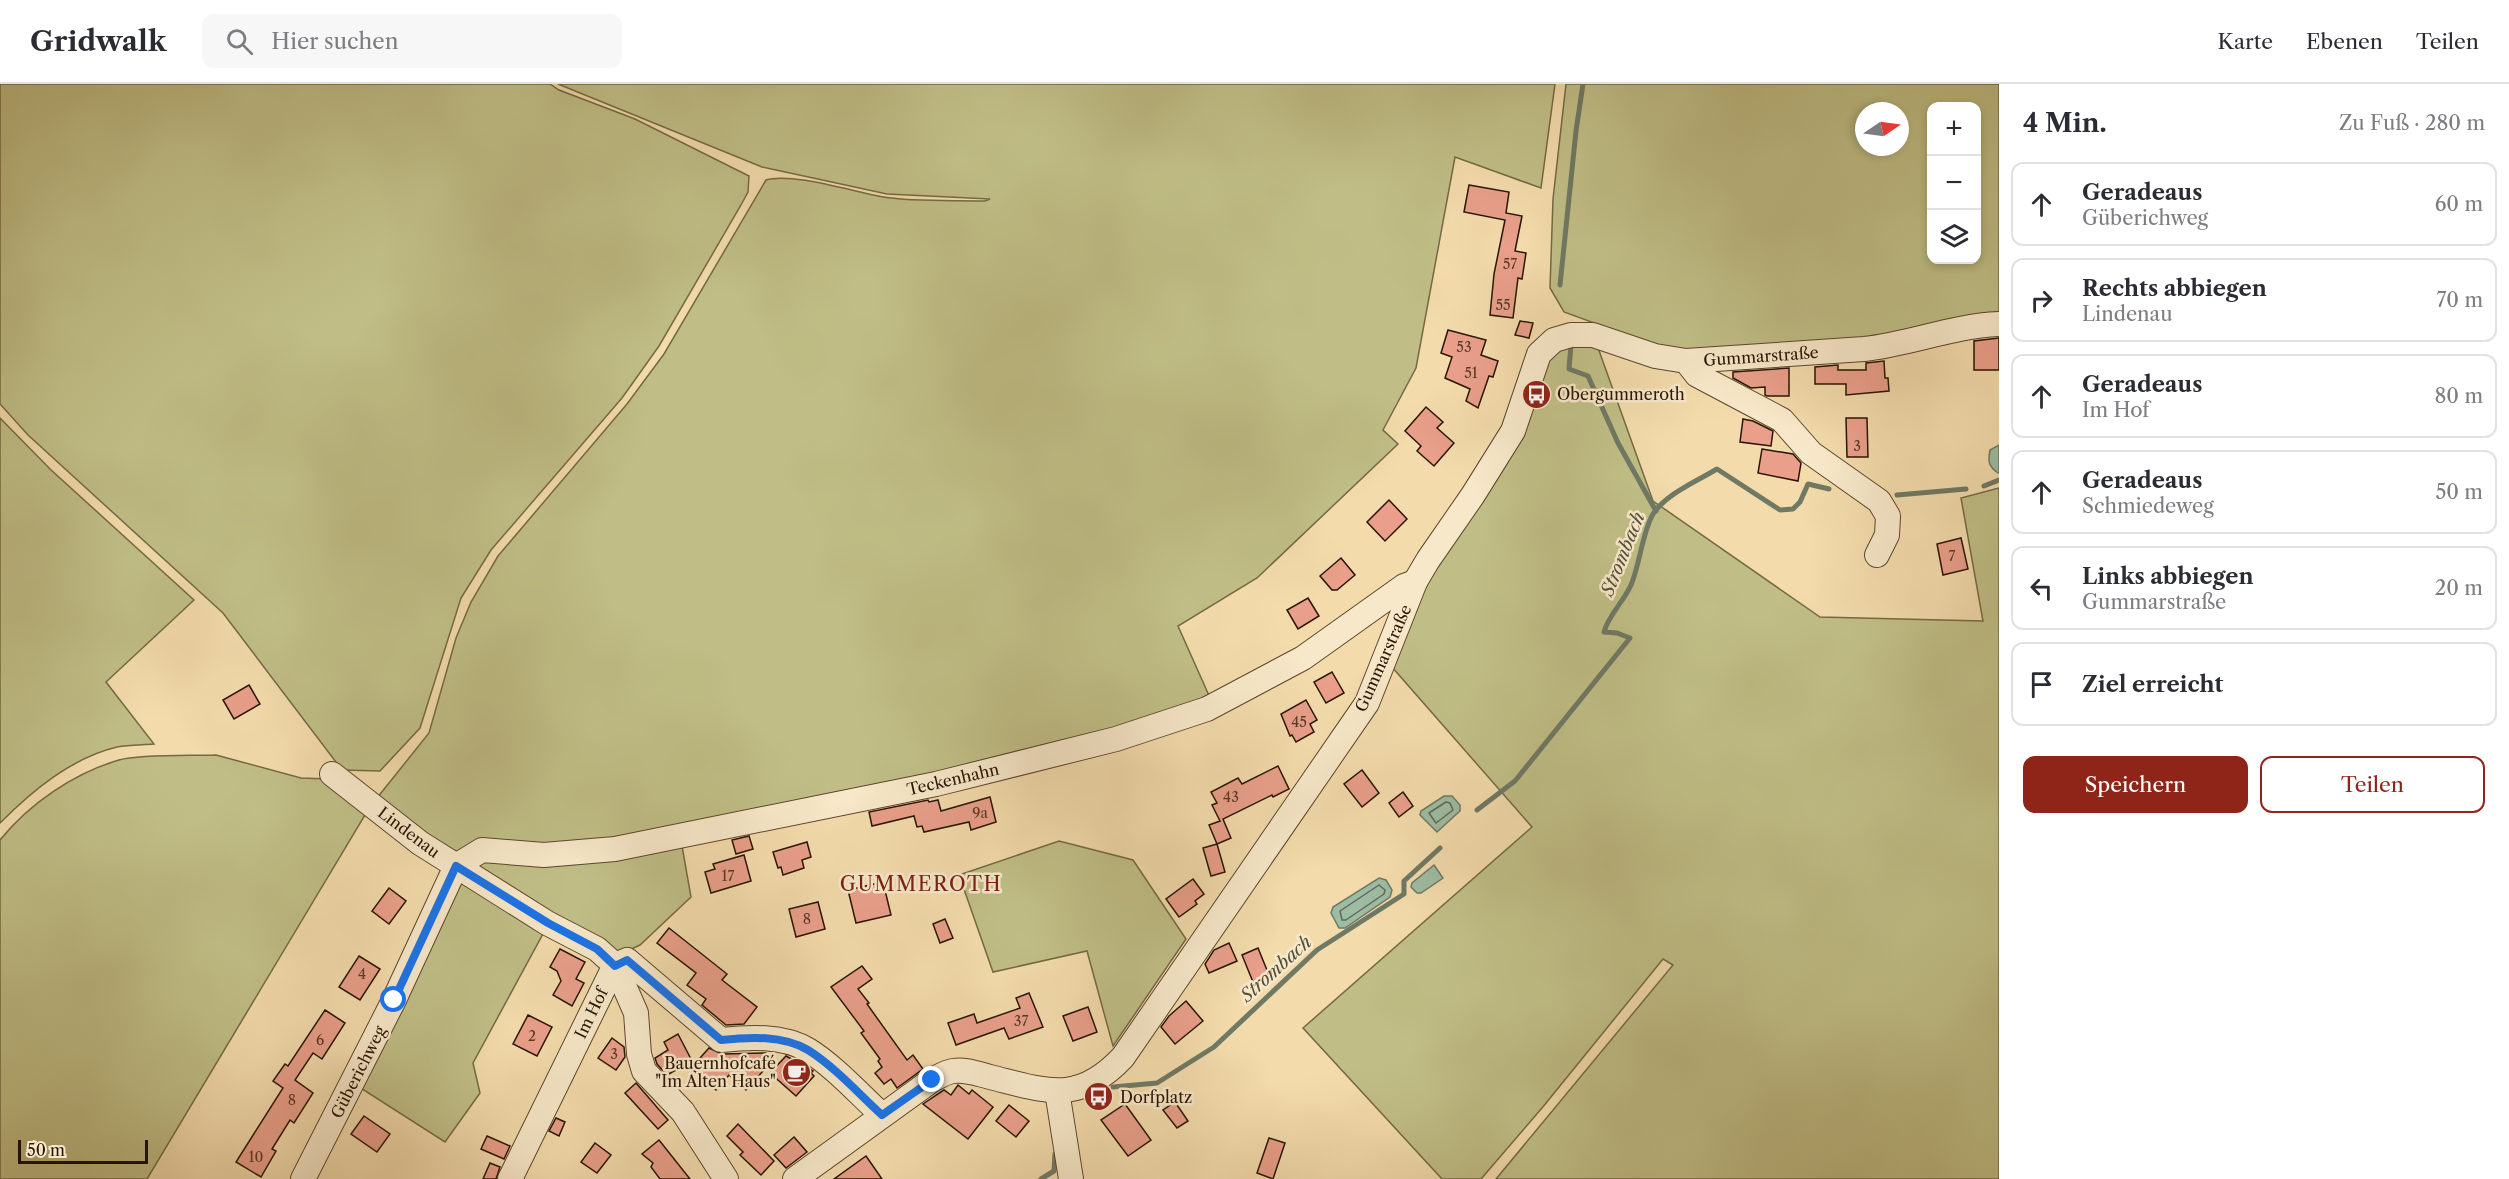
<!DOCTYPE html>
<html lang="de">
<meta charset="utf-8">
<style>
body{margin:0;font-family:"Libre Caslon Text",serif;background:#f7f7f7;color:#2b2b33}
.controls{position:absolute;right:18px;top:18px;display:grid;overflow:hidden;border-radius:12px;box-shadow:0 3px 9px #0003}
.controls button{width:54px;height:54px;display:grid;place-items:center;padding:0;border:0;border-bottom:2px solid #e1e1e2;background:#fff;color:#2b2b33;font:30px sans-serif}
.compass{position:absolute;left:1855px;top:18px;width:54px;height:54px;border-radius:50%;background:#fff;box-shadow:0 3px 9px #0003;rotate:77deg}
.scale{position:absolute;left:18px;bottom:15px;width:130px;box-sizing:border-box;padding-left:6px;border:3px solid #291403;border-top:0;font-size:16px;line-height:21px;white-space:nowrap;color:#291403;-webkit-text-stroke:4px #f7e8c9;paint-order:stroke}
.stop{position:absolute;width:18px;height:18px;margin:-14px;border:4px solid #1a73e8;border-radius:50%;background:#fff}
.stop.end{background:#1a73e8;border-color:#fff;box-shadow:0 2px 6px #0008}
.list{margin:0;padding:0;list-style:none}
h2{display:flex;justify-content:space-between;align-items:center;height:78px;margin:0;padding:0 24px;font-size:26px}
h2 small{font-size:20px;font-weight:400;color:#7c7c81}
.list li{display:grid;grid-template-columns:39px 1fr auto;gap:18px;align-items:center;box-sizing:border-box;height:84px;margin:0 12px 12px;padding:0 12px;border:2px solid #e1e1e2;border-radius:12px}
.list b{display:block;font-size:22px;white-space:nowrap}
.list p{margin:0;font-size:20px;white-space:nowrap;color:#7c7c81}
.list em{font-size:20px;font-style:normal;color:#7c7c81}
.actions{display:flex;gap:12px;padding:18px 24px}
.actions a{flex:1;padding:14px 0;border:2px solid #8f2418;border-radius:12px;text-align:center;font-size:21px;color:#8f2418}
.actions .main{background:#8f2418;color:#fff}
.icon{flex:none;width:33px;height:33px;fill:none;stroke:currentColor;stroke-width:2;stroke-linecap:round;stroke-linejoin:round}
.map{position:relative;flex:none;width:1999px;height:1095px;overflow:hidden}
header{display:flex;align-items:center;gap:36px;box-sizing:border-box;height:84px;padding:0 30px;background:#fff;border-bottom:2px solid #e1e1e2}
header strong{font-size:28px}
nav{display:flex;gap:33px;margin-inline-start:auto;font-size:21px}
.search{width:420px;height:54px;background:#f7f7f7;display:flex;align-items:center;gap:15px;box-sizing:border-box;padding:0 21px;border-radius:12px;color:#7c7c81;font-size:22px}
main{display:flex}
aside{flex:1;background:#fff}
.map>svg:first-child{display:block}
.green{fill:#c0be86;stroke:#746944;stroke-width:1.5;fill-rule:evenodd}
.water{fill:#9dbca4;stroke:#6f7964;stroke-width:1.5}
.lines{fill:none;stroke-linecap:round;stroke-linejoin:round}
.shore{stroke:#636854;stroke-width:1.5}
.stream{stroke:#6f7964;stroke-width:5}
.building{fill:#e99f8a;stroke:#291403;stroke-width:1.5}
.minor-casing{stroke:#5c462d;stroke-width:26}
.minor{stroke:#f7e8c9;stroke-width:24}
.route{stroke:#1a73e8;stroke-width:8}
.labels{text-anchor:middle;stroke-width:5;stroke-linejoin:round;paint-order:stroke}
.number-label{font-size:14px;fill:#593725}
.street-label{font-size:16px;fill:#291403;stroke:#f7e8c9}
.poi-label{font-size:16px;fill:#291403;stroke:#f7e8c9;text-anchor:start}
.water-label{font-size:18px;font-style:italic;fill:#524f3b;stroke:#f7e8c9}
.quarter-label{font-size:20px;letter-spacing:1.5px;fill:#7a1f14;stroke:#f7e8c9}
</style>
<header>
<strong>Gridwalk</strong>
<div class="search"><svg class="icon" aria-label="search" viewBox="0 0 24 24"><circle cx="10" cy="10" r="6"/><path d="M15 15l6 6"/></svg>Hier suchen</div>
<nav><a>Karte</a><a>Ebenen</a><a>Teilen</a></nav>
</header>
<main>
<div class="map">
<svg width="1999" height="1095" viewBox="0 0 1999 1095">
<rect width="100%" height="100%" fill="#f3dbac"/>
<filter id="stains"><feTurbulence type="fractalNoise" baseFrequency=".00333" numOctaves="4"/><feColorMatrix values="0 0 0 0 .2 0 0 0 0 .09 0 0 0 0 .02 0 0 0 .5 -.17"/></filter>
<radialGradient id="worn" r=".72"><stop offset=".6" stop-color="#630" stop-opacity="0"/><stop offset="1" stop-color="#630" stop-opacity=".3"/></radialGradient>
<g class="green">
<polygon points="0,0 550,0 559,6 635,35 749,92 748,108 741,121 659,262 622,314 491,466 461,514 420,644 380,687 342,686 223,529 28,351 0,320"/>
<path d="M558,0H1555L1541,104L1455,73L1416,284L1383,346L1398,360L1257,494L1178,542L1211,616L1114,650L615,760L454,774L377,714L429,649L456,554L471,518L498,472L627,320L664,270L766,96C791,88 854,108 883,113C916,118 952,116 985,117L990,115L887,110L762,83Z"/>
<path d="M1566,0H1999V231L1863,256L1755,265H1665L1564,228L1550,204L1553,115ZM1932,22H1976V176H1932ZM1864,27H1900V63H1864Z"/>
<polygon points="1567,260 1597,261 1653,417 1820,533 1983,537 1961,414 1999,404 1999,1095 1496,1095 1673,881 1663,875 1542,1024 1481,1095 1442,1095 1303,944 1532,743 1392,583 1431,488 1546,277"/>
<path d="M0,334L50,385L194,516L106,598L154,660C142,661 129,661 117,663C71,674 32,707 0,739Z"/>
<path d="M216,671L301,694L329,695L368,726L147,1095H0V756C29,720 74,689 119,676C142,670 190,672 216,671Z"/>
<polygon points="1059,757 1133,776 1186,855 1113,962 1087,867 993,888 959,791"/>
<polygon points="682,762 691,813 640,861 621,870 480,786 478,778"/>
<polygon points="460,794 544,848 473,979 480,1009 445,1058 359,1003"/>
</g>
<g class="water">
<path d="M1999,361V389H1998C1988,382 1988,377 1990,366Z"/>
<polygon points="1444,712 1452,712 1460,721 1460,727 1437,748 1420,731 1421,727"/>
<polygon points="1434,781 1443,794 1421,809 1417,809 1411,803 1412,799"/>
<polygon points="1379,794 1386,796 1392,806 1390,813 1345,844 1339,844 1331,829 1333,823"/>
</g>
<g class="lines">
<g class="shore">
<polygon points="1446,718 1450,719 1453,726 1436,739 1429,729"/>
<polygon points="1379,801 1385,806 1384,810 1346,836 1342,836 1340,827"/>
</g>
<g class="stream">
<polyline points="1560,201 1576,47 1583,0"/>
<polyline points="1571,261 1569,285 1588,292 1618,359 1656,427"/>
<polyline points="1984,402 1999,396"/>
<polyline points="1897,411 1966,405"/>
<path d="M1477,726L1515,697L1630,554L1617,549L1604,548C1608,532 1624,517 1631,501C1640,480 1642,449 1653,430C1666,410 1697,397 1717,385L1780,426L1793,425L1800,418L1808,400L1829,405"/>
<polyline points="1113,1003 1157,999 1214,963 1317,866 1404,810 1404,797 1440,764"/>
<polyline points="1041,1095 1054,1087 1055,1070"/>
</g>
</g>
<g class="building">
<polygon points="1469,101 1509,108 1506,129 1522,132 1515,167 1526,169 1522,195 1518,194 1513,234 1490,231 1494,190 1505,136 1464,128"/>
<polygon points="1520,237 1533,239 1529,254 1515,251"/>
<polygon points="1448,246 1486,256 1481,271 1498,277 1493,293 1489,292 1478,324 1466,317 1470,305 1445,294 1452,273 1441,269"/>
<polygon points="1999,254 1999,286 1974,286 1974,257"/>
<polygon points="1884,277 1885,294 1888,294 1889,307 1846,311 1846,300 1815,300 1815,283 1838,281 1838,286 1866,286 1866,279"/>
<polygon points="1789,284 1789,312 1767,312 1765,311 1765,303 1751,304 1733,294 1733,288"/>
<polygon points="1426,323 1443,338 1437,344 1454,359 1434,382 1417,367 1421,362 1405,347"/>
<polygon points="1846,334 1867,334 1868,373 1847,373"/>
<polygon points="1743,335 1753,337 1773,347 1771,362 1740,358"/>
<polygon points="1762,365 1793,370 1801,379 1798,397 1758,389"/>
<polygon points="1389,416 1407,435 1385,457 1367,438"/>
<polygon points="1961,454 1968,485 1943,491 1937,460"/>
<polygon points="1341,474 1355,491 1337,506 1332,506 1320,492"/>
<polygon points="1308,514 1319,532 1298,545 1287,526"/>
<polygon points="1332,588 1344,609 1326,619 1314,598"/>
<polygon points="249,601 260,620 234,635 223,616"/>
<polygon points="1306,616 1317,636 1310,640 1314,648 1296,658 1292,651 1290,652 1281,630"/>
<polygon points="1278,682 1289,705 1273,713 1272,711 1223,735 1231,754 1217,760 1209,741 1220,737 1212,721 1217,719 1211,708 1238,694 1242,700"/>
<polygon points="1362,686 1379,709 1362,723 1344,700"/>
<polygon points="1403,708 1413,722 1399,733 1389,719"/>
<polygon points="990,713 996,738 971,746 969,738 924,748 922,742 917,743 914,732 872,742 869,728 928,716 929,718 938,716 941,727"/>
<polygon points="749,752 753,765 736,770 732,756"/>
<polygon points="807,758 811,773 802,776 804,784 783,791 781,783 778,784 773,768"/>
<polygon points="1217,760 1225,788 1211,792 1203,764"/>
<polygon points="744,771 751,797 711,809 705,788 715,785 713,780"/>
<polygon points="1193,795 1204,810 1195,817 1197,820 1179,833 1166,815"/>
<polygon points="883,798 891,831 856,839 848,806"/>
<polygon points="389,804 406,817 389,840 372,827"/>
<polygon points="818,818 825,845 796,853 789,825"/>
<polygon points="945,835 953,854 940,859 933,840"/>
<polygon points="669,844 727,890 722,896 757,923 744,940 726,941 702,921 706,915 687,901 696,889 657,859"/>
<polygon points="1229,859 1237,877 1209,889 1205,880 1214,866"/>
<polygon points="1258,864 1269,891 1253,898 1242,871"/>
<polygon points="560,865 585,878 576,895 584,899 572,922 553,911 561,897 557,887 550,883"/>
<polygon points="359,872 380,885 360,916 339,903"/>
<polygon points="862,882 872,895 858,905 869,919 867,920 907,976 913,971 923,985 897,1004 891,995 884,1000 875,989 882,983 878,977 880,975 861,949 864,947 831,903"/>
<polygon points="1029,909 1043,943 1009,955 1004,944 956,961 948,939 974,930 977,939 1020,924 1016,914"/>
<polygon points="1186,917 1203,937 1175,960 1161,943 1169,932"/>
<polygon points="1088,923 1097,948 1073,957 1063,932"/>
<polygon points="325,926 345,939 322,975 313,969 295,996 313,1009 294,1039 290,1036 272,1065 276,1067 261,1093 236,1078 283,1004 273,997 285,980 288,982"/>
<polygon points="528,931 552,943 537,972 513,960"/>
<polygon points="678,950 692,977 667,991 657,980 655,974 668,966 664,958"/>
<polygon points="612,954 624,963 625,973 616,986 598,974"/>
<polygon points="709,964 722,970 766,969 772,977 746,1006 729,991 716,1006 691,984"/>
<polygon points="786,972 813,987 811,989 814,992 796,1012 770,989"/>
<polygon points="636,999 668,1036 658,1045 625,1009"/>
<polygon points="958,1001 969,1010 972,1006 993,1023 968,1055 923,1020 944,1006 951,1011"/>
<polygon points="1175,1018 1188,1037 1177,1044 1163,1026"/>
<polygon points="1125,1020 1151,1056 1128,1072 1101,1036"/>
<polygon points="1009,1021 1029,1037 1016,1053 996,1037"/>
<polygon points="364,1032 390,1050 377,1068 351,1050"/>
<polygon points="556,1034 565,1038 559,1052 549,1047"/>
<polygon points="738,1040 774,1077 761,1091 740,1071 743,1068 727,1052"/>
<polygon points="487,1052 510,1062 504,1075 481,1065"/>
<polygon points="794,1053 807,1068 786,1084 774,1071"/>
<polygon points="1269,1054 1285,1059 1273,1095 1257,1089"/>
<polygon points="659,1056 690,1095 660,1095 651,1083 653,1079 642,1070"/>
<polygon points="595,1059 611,1071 597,1089 581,1078"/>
<polygon points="866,1072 882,1095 834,1095"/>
<polygon points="490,1079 500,1083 496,1095 483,1095"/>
</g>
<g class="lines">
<defs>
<g id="minor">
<polyline points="1686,277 1697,291 1782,336 1811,369 1879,417 1888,432 1887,451 1877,471"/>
<polyline points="332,690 420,759 547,839 597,865 615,881 636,929 639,970 644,987 683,1028 726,1095"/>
<polyline points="1057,1007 1071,1095"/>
<polyline points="303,1095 394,916 456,782 482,766 544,771 615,765 936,700 1116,655 1207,625 1303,574 1404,502 1415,498"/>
<path d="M510,1095L615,881L627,876L721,956C749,953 783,951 808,966C835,983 859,1010 882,1031"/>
<path d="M795,1095L932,996C938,993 946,988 953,987C966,985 978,990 990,993C1047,1007 1078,1021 1123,973L1367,619L1415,498L1428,476L1473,411L1513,347L1539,270L1554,256L1571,251H1593L1655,272L1686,277L1864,265C1910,260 1952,242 1999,240"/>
</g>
</defs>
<use href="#minor" class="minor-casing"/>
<use href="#minor" class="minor"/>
</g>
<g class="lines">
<path class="route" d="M394,916L456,782L548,839L597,865L615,882L627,876L721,956C749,953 783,951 808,966C835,983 859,1010 882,1031L932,996"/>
</g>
<defs>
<symbol id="bus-disc" viewBox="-11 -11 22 22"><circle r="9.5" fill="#8f2418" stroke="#f7e8c9"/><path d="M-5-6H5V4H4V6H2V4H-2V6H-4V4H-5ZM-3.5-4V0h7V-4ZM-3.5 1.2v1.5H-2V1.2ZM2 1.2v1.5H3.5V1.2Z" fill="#fff"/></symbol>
<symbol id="cafe-disc" viewBox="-11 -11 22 22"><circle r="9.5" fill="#8f2418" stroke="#f7e8c9"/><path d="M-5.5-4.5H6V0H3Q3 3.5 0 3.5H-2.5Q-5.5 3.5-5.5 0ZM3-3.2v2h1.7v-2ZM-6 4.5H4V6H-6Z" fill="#fff"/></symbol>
</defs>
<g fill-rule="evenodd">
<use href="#bus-disc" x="1520" y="294" width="33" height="33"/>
<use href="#cafe-disc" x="780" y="972" width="33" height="33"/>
<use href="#bus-disc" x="1082" y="996" width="33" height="33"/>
</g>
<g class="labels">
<g class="number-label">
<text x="1510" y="185">57</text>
<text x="1503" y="226">55</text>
<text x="1464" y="268">53</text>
<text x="1471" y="294">51</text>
<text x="1857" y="367">3</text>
<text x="1952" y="477">7</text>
<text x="1299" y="643">45</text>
<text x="1231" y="718">43</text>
<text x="980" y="734">9a</text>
<text x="728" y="797">17</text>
<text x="807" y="840">8</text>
<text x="362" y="895">4</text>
<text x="1021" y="942">37</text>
<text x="532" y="957">2</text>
<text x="320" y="961">6</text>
<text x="614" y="975">3</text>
<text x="292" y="1021">8</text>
<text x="256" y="1078">10</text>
</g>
<g class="street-label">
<text transform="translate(1761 272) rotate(-4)" y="6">Gummarstraße</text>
<text transform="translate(1383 574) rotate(-66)" y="6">Gummarstraße</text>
<text transform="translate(953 695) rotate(-13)" y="6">Teckenhahn</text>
<text transform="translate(409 748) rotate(37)" y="6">Lindenau</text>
<text transform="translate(591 929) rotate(-64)" y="6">Im Hof</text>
<text transform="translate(358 988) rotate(-63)" y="6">Güberichweg</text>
</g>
<g class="poi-label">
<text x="1557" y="316">Obergummeroth</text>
<text x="776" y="985" text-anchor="end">Bauernhofcafé<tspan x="776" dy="18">"Im Alten Haus"</tspan></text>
<text x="1120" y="1019">Dorfplatz</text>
</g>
<g class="water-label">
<text transform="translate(1623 470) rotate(-68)" y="6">Strombach</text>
<text transform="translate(1276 885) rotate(-42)" y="6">Strombach</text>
</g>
<g class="quarter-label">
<text x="921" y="807">GUMMEROTH</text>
</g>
</g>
<rect width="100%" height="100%" filter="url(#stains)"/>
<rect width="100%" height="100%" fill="url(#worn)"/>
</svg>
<div class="controls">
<button>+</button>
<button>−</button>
<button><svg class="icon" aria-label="layers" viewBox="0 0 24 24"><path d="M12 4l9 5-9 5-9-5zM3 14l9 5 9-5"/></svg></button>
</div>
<svg class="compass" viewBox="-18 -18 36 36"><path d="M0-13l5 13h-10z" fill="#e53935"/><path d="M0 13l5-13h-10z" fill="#7c7c81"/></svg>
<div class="scale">50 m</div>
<div class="stop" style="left:394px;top:916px"></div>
<div class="stop end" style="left:932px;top:996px"></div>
</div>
<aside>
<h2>4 Min.<small>Zu Fuß · 280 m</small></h2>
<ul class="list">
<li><svg class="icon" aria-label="ahead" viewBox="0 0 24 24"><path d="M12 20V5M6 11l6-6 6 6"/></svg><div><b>Geradeaus</b><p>Güberichweg</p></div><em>60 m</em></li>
<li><svg class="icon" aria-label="right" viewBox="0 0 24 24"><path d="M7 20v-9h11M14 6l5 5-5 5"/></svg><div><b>Rechts abbiegen</b><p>Lindenau</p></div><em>70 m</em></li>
<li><svg class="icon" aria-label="ahead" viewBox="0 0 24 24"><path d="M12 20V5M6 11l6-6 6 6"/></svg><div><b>Geradeaus</b><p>Im Hof</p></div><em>80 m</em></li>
<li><svg class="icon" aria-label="ahead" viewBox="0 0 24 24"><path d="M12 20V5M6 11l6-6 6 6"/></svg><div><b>Geradeaus</b><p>Schmiedeweg</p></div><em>50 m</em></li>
<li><svg class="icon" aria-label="left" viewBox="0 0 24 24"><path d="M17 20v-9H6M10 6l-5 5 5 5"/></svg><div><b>Links abbiegen</b><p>Gummarstraße</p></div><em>20 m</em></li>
<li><svg class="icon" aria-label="arrive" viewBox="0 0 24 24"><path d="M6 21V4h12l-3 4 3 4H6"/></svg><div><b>Ziel erreicht</b></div></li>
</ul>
<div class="actions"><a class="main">Speichern</a><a>Teilen</a></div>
</aside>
</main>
